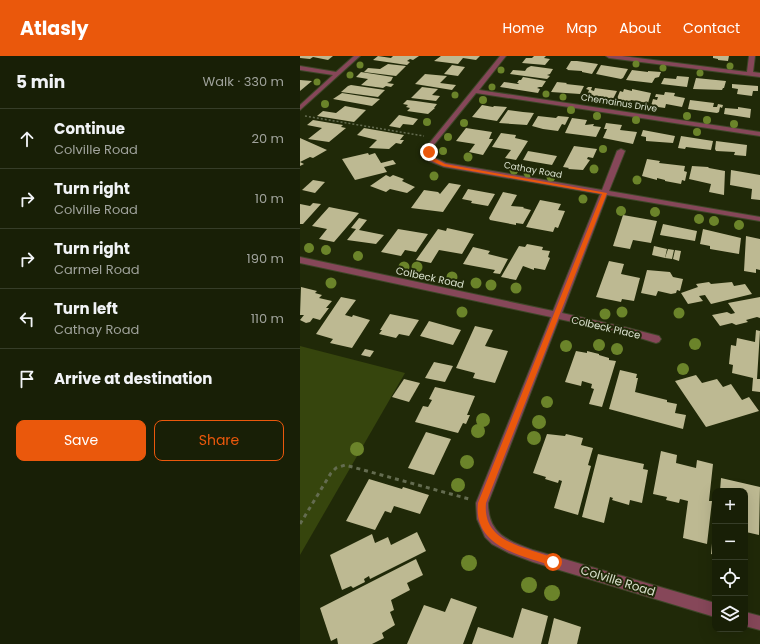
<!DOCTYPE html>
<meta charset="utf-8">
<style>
body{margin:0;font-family:Poppins,sans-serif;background:#212710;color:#f1f3f6}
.controls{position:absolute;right:12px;bottom:12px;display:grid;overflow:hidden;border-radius:8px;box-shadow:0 4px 16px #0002}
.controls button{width:36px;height:36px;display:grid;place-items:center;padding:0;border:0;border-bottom:1px solid #363d28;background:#181f06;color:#f1f3f6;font:20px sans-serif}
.stop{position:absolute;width:12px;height:12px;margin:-9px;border:3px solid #ea580c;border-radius:50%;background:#fff}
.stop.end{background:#ea580c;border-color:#fff;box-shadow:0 1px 4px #0008}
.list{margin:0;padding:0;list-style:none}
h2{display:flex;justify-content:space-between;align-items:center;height:52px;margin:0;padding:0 16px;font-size:17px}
h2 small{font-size:13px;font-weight:400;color:#9fa29b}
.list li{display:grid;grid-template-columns:26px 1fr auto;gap:12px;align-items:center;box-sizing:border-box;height:60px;padding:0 16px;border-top:1px solid #363d28}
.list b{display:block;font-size:15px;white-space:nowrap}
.list p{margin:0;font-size:13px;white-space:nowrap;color:#9fa29b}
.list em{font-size:13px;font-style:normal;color:#9fa29b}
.actions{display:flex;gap:8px;padding:12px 16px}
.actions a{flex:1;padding:9px 0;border:1px solid #ea580c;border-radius:8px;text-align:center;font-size:14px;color:#ea580c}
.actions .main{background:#ea580c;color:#fff}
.icon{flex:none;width:22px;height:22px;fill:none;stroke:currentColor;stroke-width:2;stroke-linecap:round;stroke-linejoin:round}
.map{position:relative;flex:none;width:460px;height:588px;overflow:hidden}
header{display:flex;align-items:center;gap:24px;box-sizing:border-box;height:56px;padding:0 20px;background:#ea580c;color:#fff}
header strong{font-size:19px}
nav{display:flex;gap:22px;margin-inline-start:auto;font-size:14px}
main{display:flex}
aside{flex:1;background:#181f06}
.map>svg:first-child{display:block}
.green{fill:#36450d}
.building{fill:#bdb992}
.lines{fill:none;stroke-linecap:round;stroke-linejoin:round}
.minor-casing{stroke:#3e4628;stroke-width:2}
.path-far1{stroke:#646c50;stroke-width:1.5;stroke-dasharray:2 2;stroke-linecap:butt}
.path{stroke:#646c50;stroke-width:3;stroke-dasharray:4 4;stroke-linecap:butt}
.minor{fill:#864759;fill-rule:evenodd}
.tree{fill:#6b842a}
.route{fill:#ea580c}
.labels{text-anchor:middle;stroke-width:4;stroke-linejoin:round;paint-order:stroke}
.far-street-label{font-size:9px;fill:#dae1ce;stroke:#202908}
.street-label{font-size:10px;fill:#dae1ce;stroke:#202908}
.near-street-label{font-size:12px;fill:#dae1ce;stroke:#202908}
</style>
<header>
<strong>Atlasly</strong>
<nav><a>Home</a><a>Map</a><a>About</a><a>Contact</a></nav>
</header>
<main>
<aside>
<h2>5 min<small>Walk · 330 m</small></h2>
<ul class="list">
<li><svg class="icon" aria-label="ahead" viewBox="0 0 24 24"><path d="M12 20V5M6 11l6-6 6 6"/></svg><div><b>Continue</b><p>Colville Road</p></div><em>20 m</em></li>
<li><svg class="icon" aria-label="right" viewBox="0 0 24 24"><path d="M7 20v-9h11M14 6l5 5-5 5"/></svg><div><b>Turn right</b><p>Colville Road</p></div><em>10 m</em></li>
<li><svg class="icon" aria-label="right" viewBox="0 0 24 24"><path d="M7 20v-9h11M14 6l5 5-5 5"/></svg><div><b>Turn right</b><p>Carmel Road</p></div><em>190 m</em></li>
<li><svg class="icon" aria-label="left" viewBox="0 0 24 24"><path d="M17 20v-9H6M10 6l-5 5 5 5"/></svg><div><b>Turn left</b><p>Cathay Road</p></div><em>110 m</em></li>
<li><svg class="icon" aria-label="arrive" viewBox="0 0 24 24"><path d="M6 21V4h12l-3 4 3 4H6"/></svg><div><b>Arrive at destination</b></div></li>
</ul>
<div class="actions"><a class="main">Save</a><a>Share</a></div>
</aside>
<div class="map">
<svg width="460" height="588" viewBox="0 0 460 588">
<rect width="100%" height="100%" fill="#202908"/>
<polygon class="green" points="0,290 105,317 0,499"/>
<g class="building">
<polygon points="0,0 33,0 28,4 13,1 10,3 0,2"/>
<polygon points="78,0 91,2 93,0 119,0 113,4 110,3 107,5 110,6 107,9 73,4"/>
<polygon points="141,0 180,0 176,4 163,2 158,8 134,5"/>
<polygon points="234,0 246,0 244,2 250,3 245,9 222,7 226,2 232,2"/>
<polygon points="413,0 429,0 428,5 418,4 418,3 413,2"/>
<polygon points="271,5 277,5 298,8 292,18 282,16 282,15 267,14 268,13 266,13"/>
<polygon points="88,8 106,10 96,20 64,16 68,12 80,13"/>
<polygon points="152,9 165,11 158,20 144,18"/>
<polygon points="301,9 328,13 323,22 321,23 296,18"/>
<polygon points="231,10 253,13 250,18 247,19 250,20 247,23 210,18 213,14 226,15 225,15 227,12"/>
<polygon points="332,14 348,16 348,15 361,16 359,21 355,22 352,27 326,24"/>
<polygon points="61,16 93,21 91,25 87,27 94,28 91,31 86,30 83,32 61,29 68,23 56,21"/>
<polygon points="125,18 147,20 140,27 156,29 152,34 115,28"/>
<polygon points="377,20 389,21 387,31 361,28 364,22 376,23"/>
<polygon points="223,21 246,25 242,31 239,31 237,32 240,33 238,37 200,31 204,26 218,28 219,27 217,27 219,24 221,24"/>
<polygon points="396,22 426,25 424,32 423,32 422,34 393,33"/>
<polygon points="0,24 12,25 0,35"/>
<polygon points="257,26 267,27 266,28 284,30 280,38 251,36"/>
<polygon points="432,28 458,30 458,35 453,35 452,40 437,38 438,33 432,32"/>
<polygon points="51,29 85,34 78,41 41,36 48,30"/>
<polygon points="122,31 138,33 132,39 140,40 136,45 111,42"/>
<polygon points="288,31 292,31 291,34 294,35 295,32 317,35 313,43 287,39 289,34 286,33"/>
<polygon points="324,33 332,35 332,33 351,37 348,47 331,44 329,47 316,45 320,35 323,36"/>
<polygon points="365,36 375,37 374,40 385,42 382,51 366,48 365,52 351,50 353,43 357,44 358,41 355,41 356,38 364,39"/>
<polygon points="42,37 80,43 72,50 33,43"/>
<polygon points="107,44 116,45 137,48 134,52 135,52 128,58 107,55 110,52 106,51 108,49 103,48"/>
<polygon points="390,44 414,47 413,51 417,51 418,48 423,49 422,52 420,51 419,56 417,57 388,53"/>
<polygon points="182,49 193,51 194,50 207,51 197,65 172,61"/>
<polygon points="45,50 66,54 54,66 17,60 23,55 36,57"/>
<polygon points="438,51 451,53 450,62 424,58 425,52 438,53"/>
<polygon points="208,54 223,56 234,57 227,69 199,67"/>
<polygon points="99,59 109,61 118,63 113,69 103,68 100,72 89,70"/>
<polygon points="238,60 256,62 258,60 269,61 265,69 262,68 258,75 243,73 232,70"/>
<polygon points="272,62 287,64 285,69 294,68 293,70 301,71 296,81 265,77"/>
<polygon points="13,64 43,69 41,71 46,72 29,86 8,83 22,72 7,69"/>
<polygon points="306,67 322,69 320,74 337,76 333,88 303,82 307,73 304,73"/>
<polygon points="64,72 104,79 100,84 104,84 101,88 96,87 89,93 69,92 77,84 57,79"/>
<polygon points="166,72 192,76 189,83 193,83 183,99 169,96 175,88 156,85"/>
<polygon points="343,74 375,80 373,87 346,85 346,81 341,80"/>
<polygon points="201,77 216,79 215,82 228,85 216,104 205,102 211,94 192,91"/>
<polygon points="381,80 413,85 411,94 386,91 385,93 378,92"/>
<polygon points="0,82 27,94 13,102 10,101 0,106 4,108 0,110"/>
<polygon points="416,85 447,89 446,100 434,99 435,96 416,95 415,93"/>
<polygon points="274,90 297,93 293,102 288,101 287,103 290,104 283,114 268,113 269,112 263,111"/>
<polygon points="228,95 257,100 252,109 223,104"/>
<polygon points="68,97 69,99 75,97 81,107 93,104 96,108 84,111 87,116 55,124 42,103"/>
<polygon points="347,103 360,105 359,107 385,110 384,115 387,116 385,125 382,124 381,128 365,125 365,124 357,122 357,124 342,120"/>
<polygon points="392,110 408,111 409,112 425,115 424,139 409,136 411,128 389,123"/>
<polygon points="431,114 460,119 460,144 451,143 452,133 430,129"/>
<polygon points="86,119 90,121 93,119 104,123 102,125 115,131 107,137 90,133 86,136 70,130"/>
<polygon points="13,124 25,126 15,137 2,134"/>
<polygon points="149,127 161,129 143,156 111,152 124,134 138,136 140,138"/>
<polygon points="168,133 195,138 188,150 171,147 172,145 162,143"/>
<polygon points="203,136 217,139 211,150 224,151 223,152 231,154 223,168 216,167 216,169 190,164 189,162"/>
<polygon points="240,144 261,148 258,154 265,155 258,172 255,171 253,176 226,171"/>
<polygon points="13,147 21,148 3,168 0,168 0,148 10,150"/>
<polygon points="29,151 59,157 34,186 19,183 27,173 12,170"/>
<polygon points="323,159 357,165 351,187 333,184 330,193 313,190"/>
<polygon points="59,162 67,164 59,174 84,179 76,188 47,184 56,173 51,172"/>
<polygon points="363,168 397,175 395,185 360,179"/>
<polygon points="147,172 174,178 162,198 139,194 131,207 116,204 138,173 146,175"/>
<polygon points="98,173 128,178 116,196 105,194 101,200 81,196"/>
<polygon points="403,173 441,182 439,198 410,193 410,190 400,188"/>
<polygon points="446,180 460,183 460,214 456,213 456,217 444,215"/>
<polygon points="227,188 243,191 242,194 250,195 248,201 250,202 245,214 234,212 234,214 223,210 216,224 201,221 219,190 225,191"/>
<polygon points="354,190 367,193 365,202 352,199"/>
<polygon points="173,191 190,195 188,198 208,203 200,218 193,217 195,214 163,208"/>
<polygon points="368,193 374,194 372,203 365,202"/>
<polygon points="375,194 381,195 379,205 373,203"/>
<polygon points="309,205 324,208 321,218 340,222 334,245 322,243 321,246 296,241"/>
<polygon points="347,214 370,216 373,221 383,223 380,235 377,234 376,237 371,238 358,235 356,240 341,237"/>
<polygon points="409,226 411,228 432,226 434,230 445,228 452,238 411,248 405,239 399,240 403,245 388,248 381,237 398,231 396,228"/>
<polygon points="1,231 17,235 15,237 22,239 19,242 32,245 26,252 29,252 20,264 13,262 10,266 6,267 0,264 4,259 0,259"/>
<polygon points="41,241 56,244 45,259 52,261 53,259 70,264 52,292 30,287 33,283 16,278"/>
<polygon points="460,241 460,262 457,261 446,264 448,266 436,269 432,267 420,270 412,259 427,256 431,258 435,257 428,247"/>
<polygon points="90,258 119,264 109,280 99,278 96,282 79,278 82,274 80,274"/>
<polygon points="129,265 161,274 153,289 120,280"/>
<polygon points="175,270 193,274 185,290 208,295 195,327 173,322 175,317 156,312"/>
<polygon points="456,274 460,275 457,323 460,323 460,336 452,335 453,322 432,317 433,309 429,308 431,289 436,290 437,282 455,286"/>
<polygon points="65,293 74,295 70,301 61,299"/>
<polygon points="276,295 287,297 287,295 299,298 299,299 309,302 309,304 316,305 302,351 289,348 294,333 291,332 292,328 282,325 281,330 265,326"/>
<polygon points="134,306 153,310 145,326 125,322"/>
<polygon points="320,314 337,318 336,322 338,322 335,336 367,344 367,346 377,348 375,357 386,359 383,373 309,353"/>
<polygon points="396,319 402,327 417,323 423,331 431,328 442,344 449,341 459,355 406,371 375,325"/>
<polygon points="104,323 120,327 109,346 92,341"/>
<polygon points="135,331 175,340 167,359 170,359 166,368 163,367 158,377 115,366 123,350 128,351 132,344 129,343"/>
<polygon points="126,376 151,383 134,419 108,412"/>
<polygon points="247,378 265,380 266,378 283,382 281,389 293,392 288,409 291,410 278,459 254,452 262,425 259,424 258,427 245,423 246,421 233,417"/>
<polygon points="361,395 377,399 376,407 396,412 397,404 413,408 409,445 412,445 407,488 383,482 388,445 380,443 379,447 366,444 367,441 353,438"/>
<polygon points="298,398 344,408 343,413 348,414 342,447 330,444 329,449 312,444 313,442 310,441 304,467 282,461"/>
<polygon points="421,422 460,431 459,479 446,476 445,435 420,435"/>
<polygon points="69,423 102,433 103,431 129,439 120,458 94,450 91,457 85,455 75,474 46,465"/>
<polygon points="414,466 415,467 415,499 411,498"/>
<polygon points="117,476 126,495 70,523 69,520 64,523 65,526 53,532 51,530 42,534 30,499 72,478 75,487 88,481 91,489"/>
<polygon points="116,503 123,519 107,527 110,534 91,544 94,554 90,556 95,569 82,577 84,582 72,588 38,588 37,582 31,585 20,552"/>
<polygon points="151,542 177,551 163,588 107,588 124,549 145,556"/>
<polygon points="222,552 248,560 241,588 172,588 178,571 213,582"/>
<polygon points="254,562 281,571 277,588 248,588"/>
</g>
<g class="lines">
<defs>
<g id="minor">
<polygon points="54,0 60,0 0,54 0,49 33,19 0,14 0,10 36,16"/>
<path d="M200,0H206L179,34L460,76V80L176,37L133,90V96L135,102L146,107L302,134L317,95L321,93L325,95L309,135L460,161V165L307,139L262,257L324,271L359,280L361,283L359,286L356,287L324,277L259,263L188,447C188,478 208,485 233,494L415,547V561L233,506L209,497L192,488L185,481L177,463L176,447L251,261L0,207V201L253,255L300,138L144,111L129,105L125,96L128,89Z"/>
<polygon points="306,0 322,0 447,16 449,0 455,0 453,16 460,17 460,21 309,2"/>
<polygon points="445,556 460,560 460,574 445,570"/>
</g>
</defs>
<use href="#minor" class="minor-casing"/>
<polyline class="path-far1" points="5,60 124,80"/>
<polyline class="path" points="0,468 31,417 36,412 45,409 169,443"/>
<use href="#minor" class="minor"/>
</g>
<g class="tree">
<circle cx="336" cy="8" r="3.5"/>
<circle cx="60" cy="9" r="3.5"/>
<circle cx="430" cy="10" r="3.5"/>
<circle cx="363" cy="12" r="3.5"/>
<circle cx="201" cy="14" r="3.5"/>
<circle cx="400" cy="17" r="3.5"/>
<circle cx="50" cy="19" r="3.5"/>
<circle cx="17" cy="26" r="3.5"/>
<circle cx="192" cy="31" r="3.5"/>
<circle cx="246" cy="38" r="3.5"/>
<circle cx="155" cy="39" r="3.5"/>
<circle cx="263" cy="41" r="3.5"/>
<circle cx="183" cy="44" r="4"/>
<circle cx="25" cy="48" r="4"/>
<circle cx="271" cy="54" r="4"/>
<circle cx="297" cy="60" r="4"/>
<circle cx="387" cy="60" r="4"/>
<circle cx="336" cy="64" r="4"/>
<circle cx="407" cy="64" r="4"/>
<circle cx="127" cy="66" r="4"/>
<circle cx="164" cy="67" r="4"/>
<circle cx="434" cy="68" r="4"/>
<circle cx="397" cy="76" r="4"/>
<circle cx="148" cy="81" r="4"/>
<circle cx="303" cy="93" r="4"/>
<circle cx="143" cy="95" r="4"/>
<circle cx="168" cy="101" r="4.5"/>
<circle cx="294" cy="113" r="4.5"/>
<circle cx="214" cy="114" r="4.5"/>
<circle cx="228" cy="117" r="4.5"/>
<circle cx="134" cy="120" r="4.5"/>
<circle cx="251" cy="121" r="4.5"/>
<circle cx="337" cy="124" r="4.5"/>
<circle cx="283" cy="143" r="4.5"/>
<circle cx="321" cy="155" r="5"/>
<circle cx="355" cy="156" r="5"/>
<circle cx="399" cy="163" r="5"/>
<circle cx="414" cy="165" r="5"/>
<circle cx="439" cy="169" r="5"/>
<circle cx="9" cy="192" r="5"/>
<circle cx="26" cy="194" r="5"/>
<circle cx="58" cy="200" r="5"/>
<circle cx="104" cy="211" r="5.5"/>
<circle cx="117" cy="211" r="5.5"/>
<circle cx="152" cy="221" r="5.5"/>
<circle cx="31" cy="227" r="5.5"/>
<circle cx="176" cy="227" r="5.5"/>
<circle cx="191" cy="229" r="5.5"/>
<circle cx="216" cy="232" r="5.5"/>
<circle cx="162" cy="256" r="5.5"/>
<circle cx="322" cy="256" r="5.5"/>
<circle cx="379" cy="257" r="5.5"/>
<circle cx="305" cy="258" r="5.5"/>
<circle cx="395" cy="288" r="6"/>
<circle cx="299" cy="289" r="6"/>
<circle cx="266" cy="290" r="6"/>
<circle cx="317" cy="293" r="6"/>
<circle cx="383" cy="313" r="6"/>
<circle cx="247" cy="346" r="6"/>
<circle cx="183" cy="364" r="7"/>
<circle cx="239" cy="366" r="7"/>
<circle cx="178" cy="375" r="7"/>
<circle cx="234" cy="382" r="7"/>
<circle cx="57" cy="393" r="7"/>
<circle cx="167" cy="406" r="7"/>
<circle cx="158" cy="429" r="7"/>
<circle cx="169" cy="507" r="8"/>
<circle cx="229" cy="529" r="8"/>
<circle cx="252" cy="537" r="8"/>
</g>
<path class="route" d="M129,94L134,102L145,108L307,137L186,447C182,488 228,491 256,503L257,506L256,509L253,510C221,499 173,491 178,447L302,138L143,110L130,104L127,96Z"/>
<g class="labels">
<g class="far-street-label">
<text transform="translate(319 47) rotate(9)" y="3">Chemainus Drive</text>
<text transform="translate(233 114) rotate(10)" y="3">Cathay Road</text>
</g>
<g class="street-label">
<text transform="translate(130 221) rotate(12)" y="4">Colbeck Road</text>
<text transform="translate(306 271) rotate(13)" y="4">Colbeck Place</text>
</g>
<g class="near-street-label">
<text transform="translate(318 525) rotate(17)" y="4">Colville Road</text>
</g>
</g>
</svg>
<div class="controls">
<button>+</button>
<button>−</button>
<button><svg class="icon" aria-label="locate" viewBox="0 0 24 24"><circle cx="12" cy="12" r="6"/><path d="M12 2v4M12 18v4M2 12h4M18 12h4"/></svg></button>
<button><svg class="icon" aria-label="layers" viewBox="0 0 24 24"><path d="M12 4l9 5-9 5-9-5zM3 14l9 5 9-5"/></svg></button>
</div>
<div class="stop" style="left:253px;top:506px"></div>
<div class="stop end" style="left:129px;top:96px"></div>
</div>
</main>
